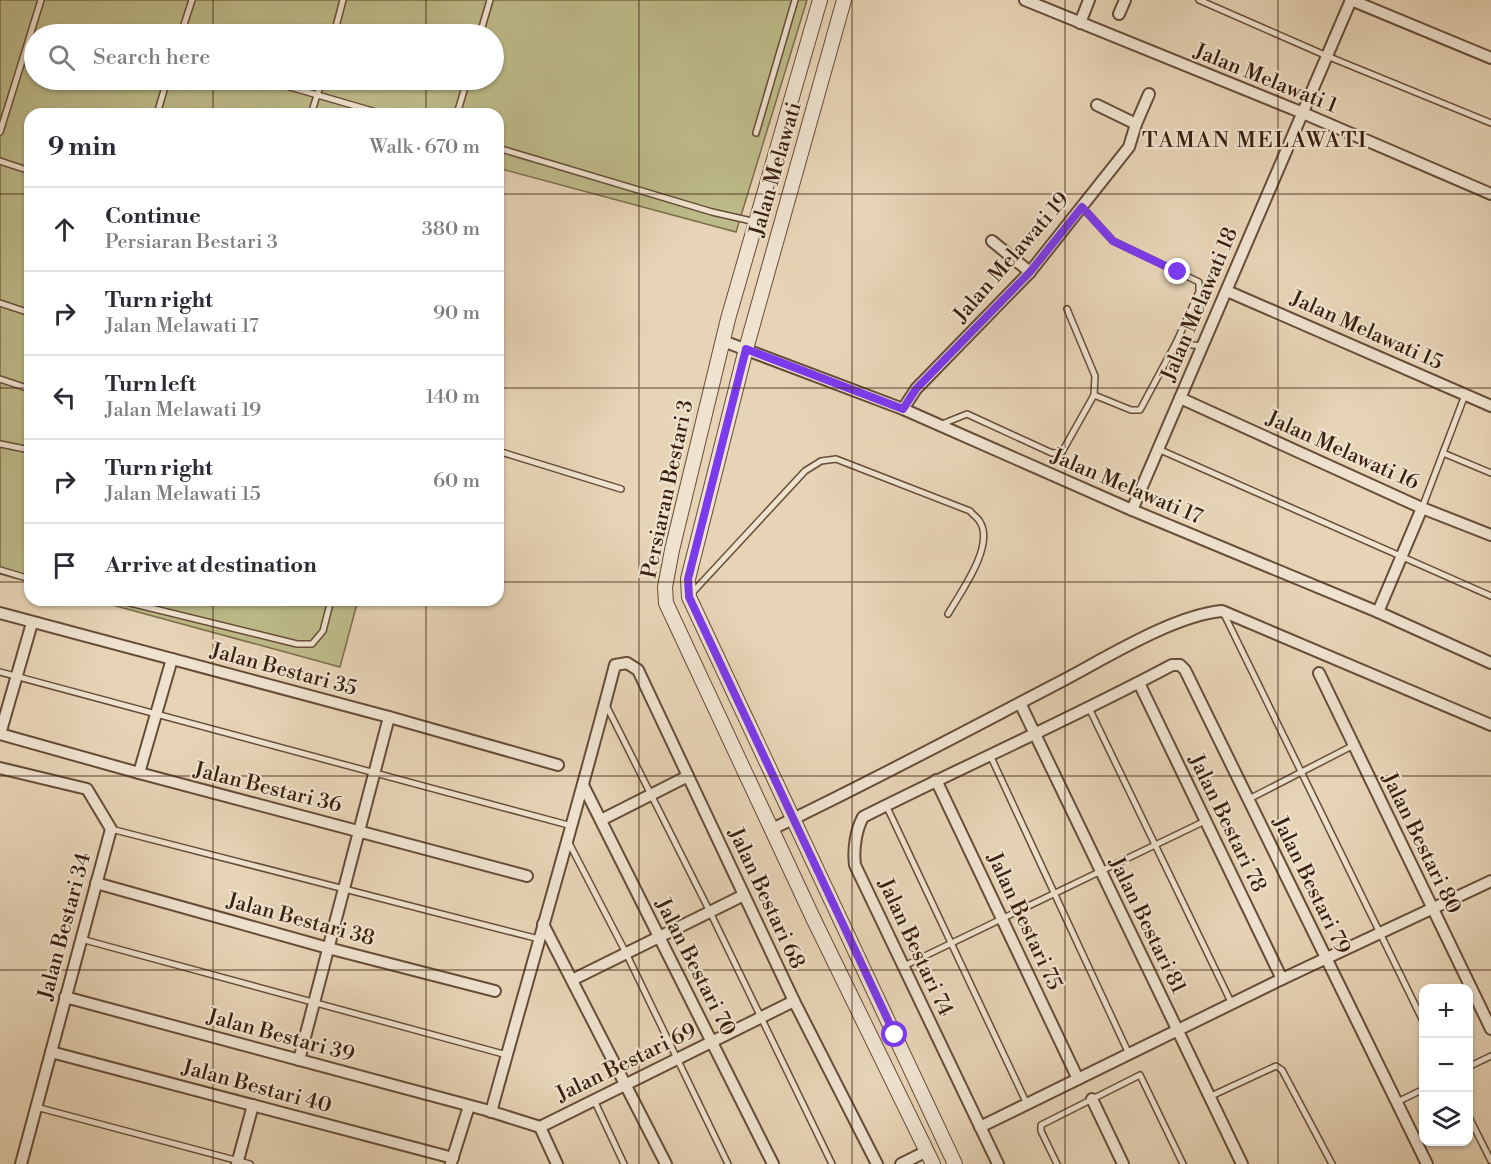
<!DOCTYPE html>
<meta charset="utf-8">
<style>
body{margin:0;font-family:"Libre Bodoni",serif;background:#f7f7f7;color:#2b2b33}
.controls{position:absolute;right:18px;bottom:18px;display:grid;overflow:hidden;border-radius:12px;box-shadow:0 2px 4px #0004}
.controls button{width:54px;height:54px;display:grid;place-items:center;padding:0;border:0;border-bottom:2px solid #e1e1e2;background:#fff;color:#2b2b33;font:30px sans-serif}
.stop{position:absolute;width:18px;height:18px;margin:-14px;border:4px solid #7c3aed;border-radius:50%;background:#fff}
.stop.end{background:#7c3aed;border-color:#fff;box-shadow:0 2px 6px #0008}
.list{margin:0;padding:0;list-style:none}
h2{display:flex;justify-content:space-between;align-items:center;height:78px;margin:0;padding:0 24px;font-size:26px}
h2 small{font-size:20px;font-weight:400;color:#7c7c81}
.list li{display:grid;grid-template-columns:39px 1fr auto;gap:18px;align-items:center;box-sizing:border-box;height:84px;padding:0 24px;border-top:2px solid #e1e1e2}
.list b{display:block;font-size:22px;white-space:nowrap}
.list p{margin:0;font-size:20px;white-space:nowrap;color:#7c7c81}
.list em{font-size:20px;font-style:normal;color:#7c7c81}
.icon{flex:none;width:33px;height:33px;fill:none;stroke:currentColor;stroke-width:2;stroke-linecap:round;stroke-linejoin:round}
.map{position:relative;flex:none;width:1491px;height:1164px;overflow:hidden}
.search{position:absolute;background:#fff;box-shadow:0 2px 4px #0004;left:24px;top:24px;width:480px;height:66px;display:flex;align-items:center;gap:15px;box-sizing:border-box;padding:0 21px;border-radius:33px;color:#7c7c81;font-size:22px}
.panel{position:absolute;background:#fff;box-shadow:0 2px 4px #0004;left:24px;top:108px;width:480px;height:498px;border-radius:18px}
.map>svg:first-child{display:block}
.green{fill:#bdbb89;stroke:#7c6e4c;stroke-width:1.5;fill-rule:evenodd}
.lines{fill:none;stroke-linecap:round;stroke-linejoin:round}
.service-casing{stroke:#664d38;stroke-width:8}
.minor-casing{stroke:#664d38;stroke-width:14}
.tertiary-casing{stroke:#664d38;stroke-width:16}
.service{stroke:#efe3d0;stroke-width:5}
.minor{stroke:#efe3d0;stroke-width:10}
.tertiary{stroke:#efe3d0;stroke-width:14}
.route{stroke:#7c3aed;stroke-width:8}
.grid{fill:none;stroke:#3b200e;stroke-width:1.5;stroke-opacity:0.55}
.labels{text-anchor:middle;stroke-width:4.5;stroke-linejoin:round;paint-order:stroke}
.street-label{font-size:21px;fill:#3b200e;stroke:#efe3d0}
.neighbourhood-label{font-size:22px;letter-spacing:1.5px;fill:#3b200e;stroke:#efe3d0}
</style>
<div class="map">
<svg width="1491" height="1164" viewBox="0 0 1491 1164">
<rect width="100%" height="100%" fill="#e7d4b6"/>
<filter id="stains"><feTurbulence type="fractalNoise" baseFrequency=".00333" numOctaves="4"/><feColorMatrix values="0 0 0 0 .2 0 0 0 0 .09 0 0 0 0 .02 0 0 0 .5 -.17"/></filter>
<radialGradient id="worn" r=".72"><stop offset=".6" stop-color="#630" stop-opacity="0"/><stop offset="1" stop-color="#630" stop-opacity=".3"/></radialGradient>
<g class="green">
<path d="M0,0H807L736,232L498,168V114H30V582L0,574ZM34,34H494V80H34Z"/>
<polygon points="94,600 358,600 340,667"/>
</g>
<g class="lines">
<defs>
<g id="service">
<polyline points="1199,0 1327,56 1491,123"/>
<polyline points="181,34 192,0"/>
<polyline points="334,34 343,0"/>
<polyline points="480,34 490,0"/>
<polyline points="266,80 383,114"/>
<polyline points="157,114 167,80"/>
<polyline points="311,114 322,80"/>
<polyline points="457,114 467,80"/>
<polyline points="0,132 41,0"/>
<polyline points="756,133 795,0"/>
<polyline points="498,148 712,212 756,222"/>
<polyline points="0,161 30,171"/>
<polyline points="1082,207 1113,241 1199,282 1199,292 1176,343 1140,410 1131,410 1094,395"/>
<polyline points="0,303 30,313"/>
<polyline points="1176,343 1201,346"/>
<polyline points="0,379 30,389"/>
<polyline points="942,424 967,414 1052,453 1062,452 1094,395 1095,376 1067,309"/>
<polyline points="0,444 30,450"/>
<polyline points="1158,449 1491,596"/>
<polyline points="498,451 621,489"/>
<polyline points="1443,453 1491,473"/>
<polyline points="1422,508 1465,395"/>
<polyline points="0,570 30,579"/>
<path d="M692,593L805,471L821,461L836,459L970,511C973,515 978,518 980,522C995,546 960,593 948,614"/>
<polyline points="118,600 297,644 312,644 323,631 331,600"/>
<polyline points="1223,612 1424,1023"/>
<polyline points="0,672 572,826"/>
<polyline points="606,705 710,912 832,1164"/>
<polyline points="1089,708 1232,1004"/>
<polyline points="990,755 1129,1054"/>
<polyline points="1249,799 1354,745"/>
<polyline points="886,805 1027,1104"/>
<polyline points="111,829 539,939"/>
<polyline points="569,843 626,953 728,1164"/>
<polyline points="81,939 507,1055"/>
<polyline points="904,966 1205,821"/>
<polyline points="1468,1067 1491,1056"/>
<polyline points="1209,1097 1276,1066 1282,1070 1332,1164"/>
<polyline points="594,1100 624,1164"/>
<polyline points="1397,1102 1424,1089"/>
<polyline points="36,1107 250,1164"/>
<polyline points="1468,1115 1491,1161"/>
<polyline points="1057,1164 1041,1131 1041,1125 1140,1075 1183,1164"/>
</g>
<g id="minor">
<polyline points="1025,0 1303,113 1491,194"/>
<polyline points="1351,0 1491,58"/>
<polyline points="1119,14 1125,0"/>
<polyline points="1080,23 1089,0"/>
<polyline points="1136,124 1149,94"/>
<polyline points="992,241 1030,272"/>
<polyline points="1227,291 1491,406"/>
<polyline points="723,341 903,409 1132,510 1378,612 1491,663"/>
<polyline points="1180,398 1422,508 1491,535"/>
<polyline points="903,409 916,389 1030,272 1129,147 1136,124 1097,105"/>
<polyline points="1132,510 1351,0"/>
<polyline points="1378,612 1422,508"/>
<polyline points="0,613 389,717 558,765"/>
<polyline points="1319,673 1491,1029"/>
<polyline points="1139,683 1282,979"/>
<polyline points="1020,703 1242,1164"/>
<polyline points="0,734 139,773 527,876"/>
<polyline points="0,734 32,623"/>
<polyline points="0,768 87,789 111,829 21,1164"/>
<polyline points="139,773 172,659"/>
<polyline points="936,780 1078,1079"/>
<polyline points="584,787 773,1164"/>
<polyline points="601,820 688,776"/>
<path d="M772,829C869,783 964,732 1060,682C1104,659 1174,615 1222,611L1491,725"/>
<polyline points="96,883 328,948 495,991"/>
<polyline points="543,924 666,1164"/>
<polyline points="572,980 744,895"/>
<polyline points="65,997 486,1110 540,1127 557,1164"/>
<polyline points="51,1052 453,1158"/>
<polyline points="299,1060 389,717"/>
<polyline points="1092,1099 1123,1164"/>
<path d="M491,1112C532,963 576,815 615,665L627,663L638,670L794,1001L877,1164"/>
<polyline points="540,1127 794,1001"/>
<polyline points="980,1127 1282,979 1491,881"/>
<polyline points="451,1163 469,1106"/>
<polyline points="237,1164 253,1105"/>
<polyline points="901,1164 927,1151"/>
<path d="M998,1164L855,865C853,849 856,830 863,817C966,765 1071,719 1172,665H1180L1185,670L1427,1164"/>
</g>
<g id="tertiary">
<polyline points="820,0 728,319 672,550 665,587 666,603 813,918 933,1164"/>
<polyline points="844,0 746,349 688,579 689,597 955,1164"/>
</g>
</defs>
<use href="#service" class="service-casing"/>
<use href="#minor" class="minor-casing"/>
<use href="#tertiary" class="tertiary-casing"/>
<use href="#service" class="service"/>
<use href="#minor" class="minor"/>
<use href="#tertiary" class="tertiary"/>
</g>
<g class="lines">
<polyline class="route" points="895,1035 689,597 688,579 746,349 903,409 916,389 1030,272 1082,207 1113,241 1178,272"/>
</g>
<path class="grid" d="M213,0V34M426,0V34M639,0V1164M852,0V1164M1065,0V1164M1278,0V1164M213,80V114M426,80V114M0,194H30M498,194H1491M0,388H30M498,388H1491M0,582H30M498,582H1491M213,600V1164M426,600V1164M0,776H1491M0,970H1491"/>
<g class="labels">
<g class="street-label">
<text transform="translate(1266 78) rotate(22)" y="7">Jalan Melawati 1</text>
<text transform="translate(775 169) rotate(-74)" y="7">Jalan Melawati</text>
<text transform="translate(1011 257) rotate(-49)" y="7">Jalan Melawati 19</text>
<text transform="translate(1199 304) rotate(-67)" y="7">Jalan Melawati 18</text>
<text transform="translate(1367 330) rotate(24)" y="7">Jalan Melawati 15</text>
<text transform="translate(1343 450) rotate(24)" y="7">Jalan Melawati 16</text>
<text transform="translate(1127 486) rotate(23)" y="7">Jalan Melawati 17</text>
<text transform="translate(667 489) rotate(-78)" y="7">Persiaran Bestari 3</text>
<text transform="translate(284 669) rotate(15)" y="7">Jalan Bestari 35</text>
<text transform="translate(268 787) rotate(14)" y="7">Jalan Bestari 36</text>
<text transform="translate(1228 823) rotate(64)" y="7">Jalan Bestari 78</text>
<text transform="translate(1422 843) rotate(64)" y="7">Jalan Bestari 80</text>
<text transform="translate(1312 885) rotate(64)" y="7">Jalan Bestari 79</text>
<text transform="translate(767 898) rotate(65)" y="7">Jalan Bestari 68</text>
<text transform="translate(301 919) rotate(15)" y="7">Jalan Bestari 38</text>
<text transform="translate(1025 921) rotate(65)" y="7">Jalan Bestari 75</text>
<text transform="translate(1148 925) rotate(64)" y="7">Jalan Bestari 81</text>
<text transform="translate(64 926) rotate(-75)" y="7">Jalan Bestari 34</text>
<text transform="translate(916 947) rotate(65)" y="7">Jalan Bestari 74</text>
<text transform="translate(696 967) rotate(63)" y="7">Jalan Bestari 70</text>
<text transform="translate(281 1035) rotate(15)" y="7">Jalan Bestari 39</text>
<text transform="translate(626 1062) rotate(-26)" y="7">Jalan Bestari 69</text>
<text transform="translate(257 1086) rotate(15)" y="7">Jalan Bestari 40</text>
</g>
<g class="neighbourhood-label">
<text x="1255" y="147">TAMAN MELAWATI</text>
</g>
</g>
<rect width="100%" height="100%" filter="url(#stains)"/>
<rect width="100%" height="100%" fill="url(#worn)"/>
</svg>
<div class="controls">
<button>+</button>
<button>−</button>
<button><svg class="icon" aria-label="layers" viewBox="0 0 24 24"><path d="M12 4l9 5-9 5-9-5zM3 14l9 5 9-5"/></svg></button>
</div>
<div class="stop" style="left:895px;top:1035px"></div>
<div class="stop end" style="left:1178px;top:272px"></div>
<div class="search"><svg class="icon" aria-label="search" viewBox="0 0 24 24"><circle cx="10" cy="10" r="6"/><path d="M15 15l6 6"/></svg>Search here</div>
<section class="panel">
<h2>9 min<small>Walk · 670 m</small></h2>
<ul class="list">
<li><svg class="icon" aria-label="ahead" viewBox="0 0 24 24"><path d="M12 20V5M6 11l6-6 6 6"/></svg><div><b>Continue</b><p>Persiaran Bestari 3</p></div><em>380 m</em></li>
<li><svg class="icon" aria-label="right" viewBox="0 0 24 24"><path d="M7 20v-9h11M14 6l5 5-5 5"/></svg><div><b>Turn right</b><p>Jalan Melawati 17</p></div><em>90 m</em></li>
<li><svg class="icon" aria-label="left" viewBox="0 0 24 24"><path d="M17 20v-9H6M10 6l-5 5 5 5"/></svg><div><b>Turn left</b><p>Jalan Melawati 19</p></div><em>140 m</em></li>
<li><svg class="icon" aria-label="right" viewBox="0 0 24 24"><path d="M7 20v-9h11M14 6l5 5-5 5"/></svg><div><b>Turn right</b><p>Jalan Melawati 15</p></div><em>60 m</em></li>
<li><svg class="icon" aria-label="arrive" viewBox="0 0 24 24"><path d="M6 21V4h12l-3 4 3 4H6"/></svg><div><b>Arrive at destination</b></div></li>
</ul>
</section>
</div>
